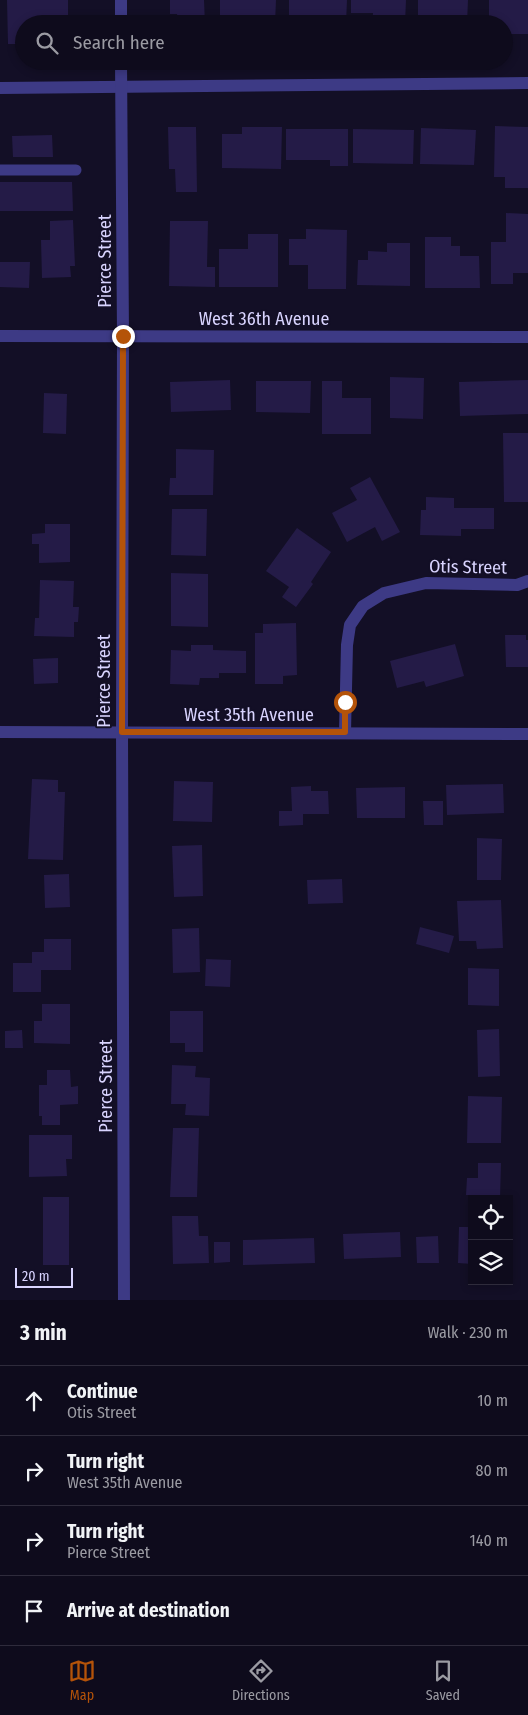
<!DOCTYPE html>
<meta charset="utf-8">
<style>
body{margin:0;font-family:"Fira Sans Condensed",sans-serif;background:#1c1929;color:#f1f3f6}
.controls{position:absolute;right:15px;bottom:15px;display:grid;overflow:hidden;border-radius:0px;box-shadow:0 2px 8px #0003}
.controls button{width:45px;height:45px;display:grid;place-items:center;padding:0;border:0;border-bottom:1px solid #2e2b3b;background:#0e0b1c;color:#f1f3f6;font:25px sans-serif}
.scale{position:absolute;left:15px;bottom:12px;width:58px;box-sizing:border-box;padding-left:5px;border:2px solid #d9d4ff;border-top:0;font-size:14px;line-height:18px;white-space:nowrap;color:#d9d4ff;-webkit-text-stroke:4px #130f26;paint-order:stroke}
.stop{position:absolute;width:15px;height:15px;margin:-11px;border:4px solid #b45309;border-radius:50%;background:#fff}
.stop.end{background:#b45309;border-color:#fff;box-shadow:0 1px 5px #0008}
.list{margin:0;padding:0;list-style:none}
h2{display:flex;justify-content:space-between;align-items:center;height:65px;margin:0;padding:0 20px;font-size:21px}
h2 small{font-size:16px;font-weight:400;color:#9b9ba3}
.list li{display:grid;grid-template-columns:32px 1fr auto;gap:15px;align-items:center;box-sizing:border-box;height:70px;padding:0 20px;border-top:1px solid #2e2b3b}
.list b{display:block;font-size:19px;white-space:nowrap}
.list p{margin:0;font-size:16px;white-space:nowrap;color:#9b9ba3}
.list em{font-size:16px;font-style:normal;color:#9b9ba3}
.icon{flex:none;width:28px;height:28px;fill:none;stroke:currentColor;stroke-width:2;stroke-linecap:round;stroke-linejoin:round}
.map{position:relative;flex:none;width:528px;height:1300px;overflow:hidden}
.search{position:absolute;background:#0e0b1c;box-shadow:0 2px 8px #0003;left:15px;right:15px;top:15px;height:55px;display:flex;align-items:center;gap:12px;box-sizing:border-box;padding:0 18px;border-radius:28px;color:#9b9ba3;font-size:19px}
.sheet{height:345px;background:#0e0b1c}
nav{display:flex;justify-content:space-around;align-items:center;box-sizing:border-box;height:70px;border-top:1px solid #2e2b3b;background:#0e0b1c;font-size:14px;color:#9b9ba3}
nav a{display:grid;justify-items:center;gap:2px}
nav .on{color:#b45309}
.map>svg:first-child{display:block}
.building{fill:#241b47}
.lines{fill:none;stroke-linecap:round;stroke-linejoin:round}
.service{stroke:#3d3a85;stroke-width:11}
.minor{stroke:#3d3a85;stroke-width:12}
.tertiary{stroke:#3d3a85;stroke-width:12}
.route{stroke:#b45309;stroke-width:6}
.labels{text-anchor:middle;stroke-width:4;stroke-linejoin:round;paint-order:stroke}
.street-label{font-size:18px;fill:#d9d4ff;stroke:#130f26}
</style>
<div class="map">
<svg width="528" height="1300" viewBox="0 0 528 1300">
<rect width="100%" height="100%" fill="#130f26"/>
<g class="building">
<polygon points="7,0 68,0 68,20 46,21 46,24 24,24 24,44 8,44"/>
<polygon points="170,0 204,0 205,24 178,24 177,14 170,14"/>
<polygon points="220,0 276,0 275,24 220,24"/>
<polygon points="289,0 347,0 346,24 309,24 309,22 289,22"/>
<polygon points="351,0 406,0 405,24 372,24 373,13 351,13"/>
<polygon points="418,0 468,0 467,24 418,24"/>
<polygon points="489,0 528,0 528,34 504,34 504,24 489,24"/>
<polygon points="495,126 528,127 528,188 505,188 505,177 494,177"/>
<polygon points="168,127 196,127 197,192 176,192 175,169 169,169"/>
<polygon points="242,127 282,127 281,169 222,168 222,134 242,134"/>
<polygon points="421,128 476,130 474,165 420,164"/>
<polygon points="286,129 348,129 348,166 330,166 330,160 286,160"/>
<polygon points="353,129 414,130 413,164 353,163"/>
<polygon points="52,135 53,157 13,157 12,136"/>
<polygon points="0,182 72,182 73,211 0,211"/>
<polygon points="506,213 528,214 528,273 513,273 513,284 491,284 491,242 506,242"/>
<polygon points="73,220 75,266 70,266 71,277 42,278 41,240 50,240 50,221"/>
<polygon points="170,221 208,221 207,267 215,267 215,287 169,286"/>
<polygon points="306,229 347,230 346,289 308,289 308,265 289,265 289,239 306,239"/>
<polygon points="248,234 278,234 278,287 219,287 219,249 248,249"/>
<polygon points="425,237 451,237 451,246 460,246 460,256 479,256 480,288 425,288"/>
<polygon points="387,243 410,243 410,286 357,285 358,260 368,260 368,251 387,252"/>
<polygon points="0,262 30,262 29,288 0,287"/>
<polygon points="390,377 424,378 423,419 390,418"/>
<polygon points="230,380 231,410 171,412 170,382"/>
<polygon points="528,380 528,414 460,416 459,382"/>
<polygon points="256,381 311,381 310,413 256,412"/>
<polygon points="322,381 342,381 342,398 371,398 371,434 322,434"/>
<polygon points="44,393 67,394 66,434 43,433"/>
<polygon points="503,433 528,433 528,502 504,502"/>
<polygon points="176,449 214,450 213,495 169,495 170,478 176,478"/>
<polygon points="370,477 400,532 382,541 375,527 347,542 332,513 357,500 350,488"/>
<polygon points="426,497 454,498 454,508 494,508 494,529 461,529 461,536 420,535 421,510 426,510"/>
<polygon points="172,509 207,509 206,556 171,555"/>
<polygon points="45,524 70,524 70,562 39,563 39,544 32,544 32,534 45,533"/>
<polygon points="297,528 331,552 311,582 313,584 296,607 282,597 289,587 266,571"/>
<polygon points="171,573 208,574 208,627 171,626"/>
<polygon points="40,580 74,581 73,607 79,607 78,622 74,622 74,637 34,636 35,618 39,618"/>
<polygon points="296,623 297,675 283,676 283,684 255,684 255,633 263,633 263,624"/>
<polygon points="505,635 526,635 526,640 528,640 528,667 506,667"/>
<polygon points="455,644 464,676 426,687 424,681 397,688 390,661"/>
<polygon points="191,645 213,645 213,650 246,651 246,673 219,673 219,678 200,678 199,685 170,684 171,650 191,651"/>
<polygon points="58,658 58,683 34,684 33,659"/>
<polygon points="32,779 58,780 58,792 65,792 63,860 28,859"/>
<polygon points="174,781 213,782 212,822 173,821"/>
<polygon points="503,784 504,813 447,815 446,785"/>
<polygon points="311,786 311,791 328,791 329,814 303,814 303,825 279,826 279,811 292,811 291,787"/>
<polygon points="405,787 405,818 357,818 356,788"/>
<polygon points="423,801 443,801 443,825 424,825"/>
<polygon points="477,838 502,839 501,880 477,880"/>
<polygon points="202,845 203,896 174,897 172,846"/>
<polygon points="69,874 70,907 45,908 44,875"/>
<polygon points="342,879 343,903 308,904 307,880"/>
<polygon points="501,900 503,948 477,949 476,941 459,941 457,901"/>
<polygon points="420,927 454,936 449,953 416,944"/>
<polygon points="199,928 200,972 173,973 172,929"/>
<polygon points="44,939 71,939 71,970 41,970 41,992 13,992 13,963 32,963 32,952 44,952"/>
<polygon points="206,959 231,960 230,987 205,986"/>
<polygon points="468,968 499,969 499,1006 468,1005"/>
<polygon points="42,1004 70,1004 70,1044 34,1043 34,1021 42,1021"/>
<polygon points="170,1011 203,1011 203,1052 185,1052 185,1043 170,1043"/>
<polygon points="499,1029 500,1076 478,1077 477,1030"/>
<polygon points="22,1030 23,1048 5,1048 5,1031"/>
<polygon points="172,1065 196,1066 195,1077 210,1078 209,1116 185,1115 186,1104 171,1104"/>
<polygon points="47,1070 70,1070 71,1087 78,1086 78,1104 60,1105 60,1125 42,1125 42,1116 39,1116 39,1085 47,1085"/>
<polygon points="468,1096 502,1097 501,1143 467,1143"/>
<polygon points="173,1128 199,1128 197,1197 170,1197"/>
<polygon points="29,1135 72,1135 72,1159 66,1159 67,1176 29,1177"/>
<polygon points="478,1163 501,1163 500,1199 477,1199 477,1195 466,1195 467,1178 478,1178"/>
<rect x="43" y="1197" width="26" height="68"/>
<polygon points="172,1216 198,1216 199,1236 208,1236 209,1263 173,1264"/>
<polygon points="459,1227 472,1227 472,1264 458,1263"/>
<polygon points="400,1232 401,1257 344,1259 343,1234"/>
<polygon points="438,1236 439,1263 417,1263 416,1237"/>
<polygon points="314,1238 315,1263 243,1265 243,1240"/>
<polygon points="214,1242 230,1242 230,1262 214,1263"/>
</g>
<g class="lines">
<polyline class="service" points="0,170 76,170"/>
<g class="minor">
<polyline points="0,88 528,83"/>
<polyline points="0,336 528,337"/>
<polyline points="345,732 347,645 350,625 363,606 384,593 426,583 517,585 528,581"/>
</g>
<g class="tertiary">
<polyline points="121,0 121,24"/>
<polyline points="121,61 123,336 122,732 124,1300"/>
<polyline points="0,732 528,734"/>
</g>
</g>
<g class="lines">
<polyline class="route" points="123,336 122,732 345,732 345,702"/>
</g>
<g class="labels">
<g class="street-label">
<text transform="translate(105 261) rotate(-90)" y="6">Pierce Street</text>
<text x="264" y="325">West 36th Avenue</text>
<text transform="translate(468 567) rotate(1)" y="6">Otis Street</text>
<text transform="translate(104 681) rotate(-90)" y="6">Pierce Street</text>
<text x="249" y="721">West 35th Avenue</text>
<text transform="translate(106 1086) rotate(-90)" y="6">Pierce Street</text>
</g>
</g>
</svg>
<div class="controls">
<button><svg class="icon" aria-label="locate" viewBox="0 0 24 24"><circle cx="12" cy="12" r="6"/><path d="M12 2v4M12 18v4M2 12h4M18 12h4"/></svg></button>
<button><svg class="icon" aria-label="layers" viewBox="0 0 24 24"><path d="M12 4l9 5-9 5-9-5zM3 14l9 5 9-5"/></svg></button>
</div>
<div class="scale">20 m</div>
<div class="stop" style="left:345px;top:702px"></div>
<div class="stop end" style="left:123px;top:336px"></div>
<div class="search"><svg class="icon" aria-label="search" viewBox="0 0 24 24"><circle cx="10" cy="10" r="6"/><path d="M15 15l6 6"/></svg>Search here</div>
</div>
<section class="sheet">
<h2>3 min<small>Walk · 230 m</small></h2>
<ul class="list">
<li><svg class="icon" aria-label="ahead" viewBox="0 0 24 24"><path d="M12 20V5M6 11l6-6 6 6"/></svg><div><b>Continue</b><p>Otis Street</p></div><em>10 m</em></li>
<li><svg class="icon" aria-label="right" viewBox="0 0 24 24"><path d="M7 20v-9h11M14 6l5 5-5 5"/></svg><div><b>Turn right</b><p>West 35th Avenue</p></div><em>80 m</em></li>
<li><svg class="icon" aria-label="right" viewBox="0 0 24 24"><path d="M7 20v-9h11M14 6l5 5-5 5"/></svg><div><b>Turn right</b><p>Pierce Street</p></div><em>140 m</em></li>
<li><svg class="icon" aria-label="arrive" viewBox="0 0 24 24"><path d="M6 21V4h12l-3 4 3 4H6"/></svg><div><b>Arrive at destination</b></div></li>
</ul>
</section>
<nav>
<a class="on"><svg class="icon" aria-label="map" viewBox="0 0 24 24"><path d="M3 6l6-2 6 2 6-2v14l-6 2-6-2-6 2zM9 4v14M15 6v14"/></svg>Map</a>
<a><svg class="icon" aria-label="directions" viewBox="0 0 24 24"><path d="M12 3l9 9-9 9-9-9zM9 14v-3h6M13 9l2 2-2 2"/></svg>Directions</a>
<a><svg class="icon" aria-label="saved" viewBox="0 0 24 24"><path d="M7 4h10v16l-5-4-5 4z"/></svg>Saved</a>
</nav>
